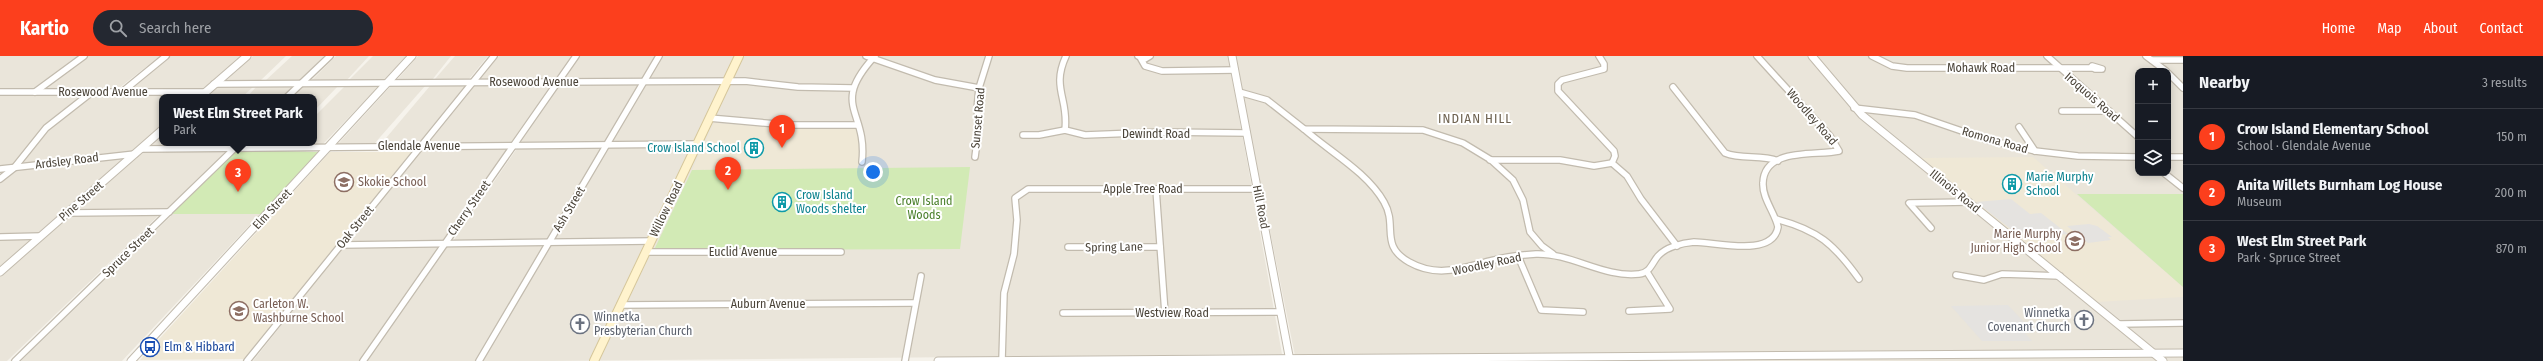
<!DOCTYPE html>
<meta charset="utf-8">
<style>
body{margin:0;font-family:"Fira Sans Condensed",sans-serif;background:#242831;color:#f1f3f6}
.controls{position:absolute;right:12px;top:12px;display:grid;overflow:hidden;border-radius:8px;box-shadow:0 2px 10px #0003}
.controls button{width:36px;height:36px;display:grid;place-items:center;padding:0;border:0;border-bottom:1px solid #363941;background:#171b24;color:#f1f3f6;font:20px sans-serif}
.you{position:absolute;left:873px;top:116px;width:14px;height:14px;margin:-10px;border:3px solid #fff;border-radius:50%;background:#1a73e8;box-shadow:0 0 0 6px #1a73e833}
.badge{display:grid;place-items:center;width:26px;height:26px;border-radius:50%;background:#fc3f1d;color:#fff;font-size:13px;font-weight:700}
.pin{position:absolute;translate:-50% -33px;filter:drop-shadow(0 1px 2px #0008)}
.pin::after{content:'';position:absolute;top:21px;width:14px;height:12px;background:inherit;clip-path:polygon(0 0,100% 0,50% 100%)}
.popup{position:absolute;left:159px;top:38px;width:158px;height:52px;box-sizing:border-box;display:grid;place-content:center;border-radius:8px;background:#171b24;filter:drop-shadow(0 1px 3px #0005);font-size:13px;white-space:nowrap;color:#9ea1a6}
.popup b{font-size:15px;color:#f1f3f6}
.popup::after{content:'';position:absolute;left:50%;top:100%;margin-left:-8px;border:8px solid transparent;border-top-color:#171b24}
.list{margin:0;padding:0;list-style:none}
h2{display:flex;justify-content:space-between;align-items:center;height:52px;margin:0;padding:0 16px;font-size:17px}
h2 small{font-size:13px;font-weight:400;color:#9ea1a6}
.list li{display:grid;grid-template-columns:26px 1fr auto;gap:12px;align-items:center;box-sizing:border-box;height:56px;padding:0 16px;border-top:1px solid #363941}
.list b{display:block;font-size:15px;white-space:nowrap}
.list p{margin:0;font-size:13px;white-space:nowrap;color:#9ea1a6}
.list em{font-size:13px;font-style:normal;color:#9ea1a6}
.icon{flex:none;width:22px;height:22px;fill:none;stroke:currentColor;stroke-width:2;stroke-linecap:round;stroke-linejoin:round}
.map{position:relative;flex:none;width:2183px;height:305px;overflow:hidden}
header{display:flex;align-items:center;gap:24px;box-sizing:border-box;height:56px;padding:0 20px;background:#fc3f1d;color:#fff}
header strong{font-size:19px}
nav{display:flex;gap:22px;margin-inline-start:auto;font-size:14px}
.search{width:280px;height:36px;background:#242831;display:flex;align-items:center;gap:10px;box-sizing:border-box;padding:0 14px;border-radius:22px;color:#9ea1a6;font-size:15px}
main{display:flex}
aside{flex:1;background:#171b24}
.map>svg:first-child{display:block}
.residential{fill:#eae5da;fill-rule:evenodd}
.education{fill:#efe8d6}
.green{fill:#d2eab5}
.parking{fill:#e5e3e0}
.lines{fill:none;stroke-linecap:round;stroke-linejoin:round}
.minor-casing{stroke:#c2bbae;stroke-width:8}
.tertiary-casing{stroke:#c2bbae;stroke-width:9}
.secondary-casing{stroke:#d6c79b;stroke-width:10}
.minor{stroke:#fff;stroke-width:5.5}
.tertiary{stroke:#fff;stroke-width:7}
.secondary{stroke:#fff3cd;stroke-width:8}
.labels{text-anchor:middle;stroke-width:4;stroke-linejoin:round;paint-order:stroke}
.street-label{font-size:12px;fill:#4b4439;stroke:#fff}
.culture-label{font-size:12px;fill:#0d838f;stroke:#fff;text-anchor:start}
.education-label{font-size:12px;fill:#785e54;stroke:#fff;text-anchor:start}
.park-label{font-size:12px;fill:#4a7f2a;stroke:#fff}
.worship-label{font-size:12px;fill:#5b616d;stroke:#fff;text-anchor:end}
.transit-label{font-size:12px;fill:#164399;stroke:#fff;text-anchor:start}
.neighbourhood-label{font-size:13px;letter-spacing:1px;fill:#6e6250;stroke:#fff}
</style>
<header>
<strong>Kartio</strong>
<div class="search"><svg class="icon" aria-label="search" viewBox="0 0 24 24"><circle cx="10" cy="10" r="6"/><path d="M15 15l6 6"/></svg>Search here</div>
<nav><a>Home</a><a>Map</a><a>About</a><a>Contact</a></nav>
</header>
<main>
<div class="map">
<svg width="2183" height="305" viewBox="0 0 2183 305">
<rect width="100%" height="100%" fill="#f6f3ec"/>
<g class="residential">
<polygon points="0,0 160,0 110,39 196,40 162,41 162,69 134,93 230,94 168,153 67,154 0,212"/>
<polygon points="170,0 241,0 203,33 130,32"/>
<polygon points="253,0 286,0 260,25 225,25"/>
<polygon points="292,0 324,0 299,25 265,25"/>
<polygon points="336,0 369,0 346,25 311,25"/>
<polygon points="373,0 406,0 384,24 349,24"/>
<polygon points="418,0 451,0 432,24 397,24"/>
<polygon points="455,0 488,0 469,23 435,23"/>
<polygon points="499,0 1228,0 1282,298 552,305 253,305 343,191 449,191 520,88 427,89"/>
<path d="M1235,0H2183V305H1296ZM2138,15H2168V117H2138Z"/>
<polygon points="304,30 338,30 314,55 314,41 294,41"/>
<polygon points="379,30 322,89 287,89 289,87 314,87 314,61 344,31"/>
<polygon points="391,30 425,30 374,88 338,88"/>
<polygon points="430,30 465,30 418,88 381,88"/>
<polygon points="253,31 242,41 204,41 217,32"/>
<polygon points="256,31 292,31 282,41 247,41"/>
<polygon points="162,78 162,87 235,87 149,89"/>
<polygon points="514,89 446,187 341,189 421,90"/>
<polygon points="173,158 260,158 122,305 21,305"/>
<polygon points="72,159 159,159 7,305 0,305 0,220 62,165"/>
</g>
<g class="education">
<polygon points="714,67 793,73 848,72 855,70 859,75 861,100 858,112 692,114"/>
<polygon points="330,96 412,96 244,303 140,304"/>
<polygon points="2033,101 2183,231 2183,241 2096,246 1917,102"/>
</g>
<g class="green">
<polygon points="239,94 320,96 263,158 171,158 234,96"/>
<polygon points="970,111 960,193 654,194 692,114"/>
<polygon points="2077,138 2183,138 2183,231"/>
</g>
<g class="parking">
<polygon points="2011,143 2030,158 2041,157 2068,178 2058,179 2054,176 2017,178 1976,146"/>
<polygon points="2089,168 2097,170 2112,181 2108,181 2111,184 2088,187 2067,170"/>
<polygon points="2008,249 2034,277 2025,277 2032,285 1982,285 1951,250"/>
</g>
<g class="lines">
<defs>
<g id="minor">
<polyline points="866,0 935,24 979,32"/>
<polyline points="1138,0 1145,3 1150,0"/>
<polyline points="1599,0 1604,8 1604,13 1562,24 1558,28 1558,35 1614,95 1615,100 1612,107 1627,120 1641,143 1677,190"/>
<polyline points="1872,0 1892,10 1907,12 2093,12"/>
<polyline points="2047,0 2138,81"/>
<polyline points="2146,0 2166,15"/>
<polyline points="1141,3 1145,10 1162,15 1235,14"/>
<polyline points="2152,4 2183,4"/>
<polygon points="2092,10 2102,13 2095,13"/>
<polyline points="2168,17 2183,32"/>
<polyline points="214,28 745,25 798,31 853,32"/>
<path d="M1673,31L1725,97C1742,104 1761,98 1778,105"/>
<polyline points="0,36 206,36"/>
<polyline points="35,36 84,0"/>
<polyline points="122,36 166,0"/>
<polyline points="1239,36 1267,44 1304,73 1423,74 1463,87 1491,104 1513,124 1523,144 1530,176 1542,190 1553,198"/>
<polyline points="287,41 330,0"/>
<polyline points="1854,52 1915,59 1988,84 2035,95 2078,100 2138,101"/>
<polyline points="2062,55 2109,55"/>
<polyline points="709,62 788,69 858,69"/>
<polyline points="2019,71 2035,95"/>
<path d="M1304,73C1330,96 1367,116 1384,146C1398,170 1379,189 1409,206C1439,223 1464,211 1494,204C1508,200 1522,199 1536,198C1572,197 1603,222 1639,218C1650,217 1652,207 1658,200C1666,191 1682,187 1694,186C1716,186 1773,202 1778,171C1775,157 1762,142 1763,127C1764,91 1816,100 1839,95L1830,80L1757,0"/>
<path d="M1065,74C1069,43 1051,32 1066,0"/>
<polyline points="1023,79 1039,79 1065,74 1085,79 1161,76 1247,77"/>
<polyline points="141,93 697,88"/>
<polyline points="975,101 979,70 977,53 979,32 989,0"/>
<polyline points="2168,101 2183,101"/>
<polyline points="1490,104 1560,104 1594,110 1612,107"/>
<path d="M862,106C868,54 829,50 875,0"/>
<polyline points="0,113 135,98"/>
<polyline points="2164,117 2183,132"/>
<polyline points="0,123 14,112 46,72 92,36"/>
<polyline points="1156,133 1165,257"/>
<polyline points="68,157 169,156"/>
<path d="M1776,163C1818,174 1834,188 1859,223"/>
<polyline points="1931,172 1909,147 1969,146"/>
<polyline points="0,181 41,180"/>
<polyline points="341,189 651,185"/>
<polyline points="1068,191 1160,191"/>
<polyline points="646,196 841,196"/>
<polyline points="1518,200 1541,254 1583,256"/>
<polyline points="1956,219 1984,224 2002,218 2060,220"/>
<polyline points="620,249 915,247"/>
<polyline points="1629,255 1670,253 1647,216"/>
<polyline points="1063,257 1281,256"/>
<polyline points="2120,268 2183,267"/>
<polyline points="1002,304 1004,237 1014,198 1017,164 1015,142 1028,133 1258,133"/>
<polyline points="15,305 240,87"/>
<polyline points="247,305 494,0"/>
<polyline points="363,305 576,0"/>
<polyline points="479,305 659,0"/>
<polyline points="905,305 921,220"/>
</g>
<g id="tertiary">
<polyline points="1232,0 1290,305"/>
<polyline points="1812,0 1862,59 2163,305"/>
<polyline points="200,41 247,0"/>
<polyline points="0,216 162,74"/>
<polyline points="131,305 412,0"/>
<polyline points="938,305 2183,297"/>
</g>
<polyline id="secondary" points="594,305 739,0"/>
</defs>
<use href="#minor" class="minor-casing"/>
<use href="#tertiary" class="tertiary-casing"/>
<use href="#secondary" class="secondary-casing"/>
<use href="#minor" class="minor"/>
<use href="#tertiary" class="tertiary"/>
<use href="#secondary" class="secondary"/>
</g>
<defs>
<symbol id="building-ring" viewBox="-11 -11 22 22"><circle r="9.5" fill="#fff" stroke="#0f9aa8" stroke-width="1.5"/><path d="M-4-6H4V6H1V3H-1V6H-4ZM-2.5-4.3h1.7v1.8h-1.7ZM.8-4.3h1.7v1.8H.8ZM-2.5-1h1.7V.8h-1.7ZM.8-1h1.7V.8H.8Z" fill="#0f9aa8"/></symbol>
<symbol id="school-ring" viewBox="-11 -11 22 22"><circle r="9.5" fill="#fff" stroke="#8d6e63" stroke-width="1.5"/><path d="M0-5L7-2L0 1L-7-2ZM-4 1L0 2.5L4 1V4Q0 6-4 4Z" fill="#8d6e63"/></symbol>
<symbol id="church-ring" viewBox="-11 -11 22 22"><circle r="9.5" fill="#fff" stroke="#6b7280" stroke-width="1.5"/><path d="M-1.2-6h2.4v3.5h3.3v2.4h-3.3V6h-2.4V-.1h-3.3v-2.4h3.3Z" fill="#6b7280"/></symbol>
<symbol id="bus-ring" viewBox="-11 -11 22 22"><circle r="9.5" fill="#fff" stroke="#1a4fb4" stroke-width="1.5"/><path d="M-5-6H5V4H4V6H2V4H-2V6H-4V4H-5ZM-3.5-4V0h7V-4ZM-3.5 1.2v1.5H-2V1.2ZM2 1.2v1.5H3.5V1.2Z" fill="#1a4fb4"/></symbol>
</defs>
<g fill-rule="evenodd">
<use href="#building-ring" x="743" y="81" width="22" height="22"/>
<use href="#school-ring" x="333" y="115" width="22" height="22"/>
<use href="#building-ring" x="2001" y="117" width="22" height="22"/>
<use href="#building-ring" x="771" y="135" width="22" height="22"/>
<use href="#school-ring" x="2064" y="174" width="22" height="22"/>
<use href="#school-ring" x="228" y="244" width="22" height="22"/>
<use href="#church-ring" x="2073" y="253" width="22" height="22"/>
<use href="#church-ring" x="569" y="257" width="22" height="22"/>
<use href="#bus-ring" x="139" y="280" width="22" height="22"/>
</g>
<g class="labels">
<g class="street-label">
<text x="1981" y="16">Mohawk Road</text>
<text x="534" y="30">Rosewood Avenue</text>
<text x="103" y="40">Rosewood Avenue</text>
<text transform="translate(2092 41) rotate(41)" y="4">Iroquois Road</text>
<text transform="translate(1812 61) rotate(49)" y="4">Woodley Road</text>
<text transform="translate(978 62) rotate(-85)" y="4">Sunset Road</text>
<text x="1156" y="82">Dewindt Road</text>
<text transform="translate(1995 84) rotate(16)" y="4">Romona Road</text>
<text x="419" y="94">Glendale Avenue</text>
<text transform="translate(67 105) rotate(-7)" y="4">Ardsley Road</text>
<text x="1143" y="137">Apple Tree Road</text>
<text transform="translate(1955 135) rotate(39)" y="4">Illinois Road</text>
<text transform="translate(81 145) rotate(-41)" y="4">Pine Street</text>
<text transform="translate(1261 151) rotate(79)" y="4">Hill Road</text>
<text transform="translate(469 152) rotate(-55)" y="4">Cherry Street</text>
<text transform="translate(272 153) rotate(-47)" y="4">Elm Street</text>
<text transform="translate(569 153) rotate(-59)" y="4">Ash Street</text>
<text transform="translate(666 153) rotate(-64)" y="4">Willow Road</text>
<text transform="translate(355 171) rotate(-51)" y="4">Oak Street</text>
<text transform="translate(1114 191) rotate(-1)" y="4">Spring Lane</text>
<text transform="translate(128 196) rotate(-44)" y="4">Spruce Street</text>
<text x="743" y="200">Euclid Avenue</text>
<text transform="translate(1487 208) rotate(-12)" y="4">Woodley Road</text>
<text x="768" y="252">Auburn Avenue</text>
<text x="1172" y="261">Westview Road</text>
</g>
<g class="culture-label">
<text x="740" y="96" text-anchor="end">Crow Island School</text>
<text x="2026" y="125">Marie Murphy<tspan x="2026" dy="14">School</tspan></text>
<text x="796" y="143">Crow Island<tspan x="796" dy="14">Woods shelter</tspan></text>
</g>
<g class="education-label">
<text x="358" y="130">Skokie School</text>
<text x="2061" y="182" text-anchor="end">Marie Murphy<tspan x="2061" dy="14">Junior High School</tspan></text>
<text x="253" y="252">Carleton W.<tspan x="253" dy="14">Washburne School</tspan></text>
</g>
<g class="park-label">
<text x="924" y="149">Crow Island<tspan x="924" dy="14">Woods</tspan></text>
</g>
<g class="worship-label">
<text x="2070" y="261">Winnetka<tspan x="2070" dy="14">Covenant Church</tspan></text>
<text x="594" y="265" text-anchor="start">Winnetka<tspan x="594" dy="14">Presbyterian Church</tspan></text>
</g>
<g class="transit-label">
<text x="164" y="295">Elm &amp; Hibbard</text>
</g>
<g class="neighbourhood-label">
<text x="1475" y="67">INDIAN HILL</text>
</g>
</g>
</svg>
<div class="controls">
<button>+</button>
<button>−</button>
<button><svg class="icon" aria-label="layers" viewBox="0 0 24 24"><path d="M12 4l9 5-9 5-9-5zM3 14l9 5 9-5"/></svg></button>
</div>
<div class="you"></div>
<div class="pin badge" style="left:782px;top:92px">1</div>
<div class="pin badge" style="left:728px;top:134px">2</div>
<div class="pin badge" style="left:238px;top:136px">3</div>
<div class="popup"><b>West Elm Street Park</b>Park</div>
</div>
<aside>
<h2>Nearby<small>3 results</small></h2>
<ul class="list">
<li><span class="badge">1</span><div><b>Crow Island Elementary School</b><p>School · Glendale Avenue</p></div><em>150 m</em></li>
<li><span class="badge">2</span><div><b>Anita Willets Burnham Log House</b><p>Museum</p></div><em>200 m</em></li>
<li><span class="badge">3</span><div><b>West Elm Street Park</b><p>Park · Spruce Street</p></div><em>870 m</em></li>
</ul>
</aside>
</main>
